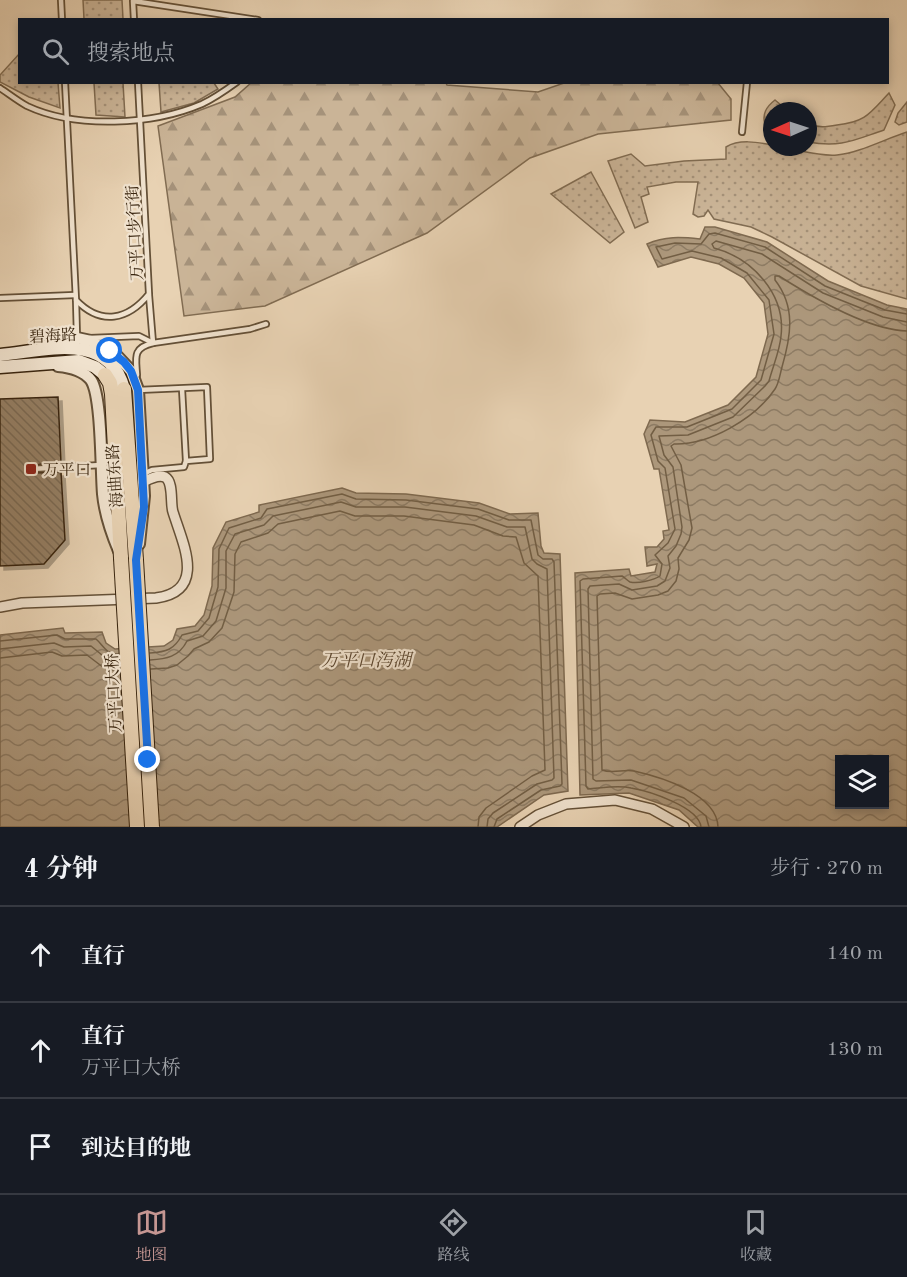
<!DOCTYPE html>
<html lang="zh">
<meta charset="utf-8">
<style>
body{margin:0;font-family:"Old Standard TT","Noto Serif SC",serif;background:#20242c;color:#f1f3f6}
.controls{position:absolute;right:18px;bottom:18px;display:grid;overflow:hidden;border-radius:0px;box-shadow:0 3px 9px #0003}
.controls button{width:54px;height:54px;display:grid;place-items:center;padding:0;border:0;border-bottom:2px solid #363941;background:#171b24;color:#f1f3f6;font:30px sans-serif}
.compass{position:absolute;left:763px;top:102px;width:54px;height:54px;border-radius:50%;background:#171b24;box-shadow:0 3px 9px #0003;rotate:267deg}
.stop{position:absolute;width:18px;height:18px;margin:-14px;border:4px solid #1a73e8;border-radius:50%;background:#fff}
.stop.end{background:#1a73e8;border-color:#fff;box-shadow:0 2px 6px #0008}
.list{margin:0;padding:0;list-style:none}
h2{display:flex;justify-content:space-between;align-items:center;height:78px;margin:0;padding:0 24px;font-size:26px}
h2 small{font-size:20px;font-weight:400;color:#9ea1a6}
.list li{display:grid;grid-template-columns:39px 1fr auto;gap:18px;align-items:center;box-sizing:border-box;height:96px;padding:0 24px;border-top:2px solid #363941}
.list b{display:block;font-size:22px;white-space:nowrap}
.list p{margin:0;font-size:20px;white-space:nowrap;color:#9ea1a6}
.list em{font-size:20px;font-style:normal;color:#9ea1a6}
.icon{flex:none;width:33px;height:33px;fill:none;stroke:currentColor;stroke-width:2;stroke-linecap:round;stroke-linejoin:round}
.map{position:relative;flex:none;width:907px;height:827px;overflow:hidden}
.search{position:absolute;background:#171b24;box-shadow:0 3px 9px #0003;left:18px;right:18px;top:18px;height:66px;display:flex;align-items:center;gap:15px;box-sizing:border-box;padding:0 21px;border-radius:0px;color:#9ea1a6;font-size:22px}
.sheet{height:366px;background:#171b24}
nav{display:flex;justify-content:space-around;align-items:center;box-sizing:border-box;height:84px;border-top:2px solid #363941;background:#171b24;font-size:16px;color:#9ea1a6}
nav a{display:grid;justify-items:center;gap:3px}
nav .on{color:#c59692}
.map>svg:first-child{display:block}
.grass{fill:url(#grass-dots);stroke:#816c52;stroke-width:1.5}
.forest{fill:url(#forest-firs);stroke:#816c52;stroke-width:1.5}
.water{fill:url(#water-waves);stroke:#7e694f;stroke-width:1.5;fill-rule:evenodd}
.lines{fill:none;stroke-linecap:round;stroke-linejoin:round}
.shore{stroke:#725e44;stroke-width:1.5}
.building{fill:url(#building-back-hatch);stroke:#38240e;stroke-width:1.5;filter:url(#shadow)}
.service-casing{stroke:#645037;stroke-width:8}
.minor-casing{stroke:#645037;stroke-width:12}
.tertiary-casing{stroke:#645037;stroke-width:14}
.secondary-casing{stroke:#38240e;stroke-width:15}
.primary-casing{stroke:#38240e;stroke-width:16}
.service{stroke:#f0e2ce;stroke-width:4.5}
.minor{stroke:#f0e2ce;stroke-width:9}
.tertiary{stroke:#f0e2ce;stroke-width:10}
.secondary{stroke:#f0e2ce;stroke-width:12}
.primary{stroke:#e8d2b3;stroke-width:14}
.primary-bridge-casing{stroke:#38240e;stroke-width:16;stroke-linecap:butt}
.primary-bridge{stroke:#e8d2b3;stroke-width:14}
.route{stroke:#1a73e8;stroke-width:8}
.poi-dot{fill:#8f2418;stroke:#f0e2ce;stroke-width:2}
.labels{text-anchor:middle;stroke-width:4.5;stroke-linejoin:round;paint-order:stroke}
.street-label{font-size:16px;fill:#38240e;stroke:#f0e2ce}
.poi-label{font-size:16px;fill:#38240e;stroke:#f0e2ce;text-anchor:start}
.water-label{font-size:18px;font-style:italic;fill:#5b462f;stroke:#f0e2ce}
</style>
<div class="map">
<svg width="907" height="827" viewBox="0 0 907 827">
<defs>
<pattern id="grass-dots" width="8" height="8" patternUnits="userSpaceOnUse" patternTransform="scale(1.5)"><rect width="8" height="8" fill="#cab497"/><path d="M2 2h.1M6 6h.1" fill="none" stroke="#a5927a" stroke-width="1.8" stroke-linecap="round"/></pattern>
<pattern id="forest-firs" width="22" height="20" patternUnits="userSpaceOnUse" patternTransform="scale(1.5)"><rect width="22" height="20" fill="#cab497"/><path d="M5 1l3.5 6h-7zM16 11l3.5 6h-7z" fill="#a5927a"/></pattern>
<pattern id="water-waves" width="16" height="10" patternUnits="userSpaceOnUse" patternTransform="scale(1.5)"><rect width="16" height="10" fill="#ac977b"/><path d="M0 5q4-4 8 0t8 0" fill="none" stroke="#8d7b63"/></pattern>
<pattern id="building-back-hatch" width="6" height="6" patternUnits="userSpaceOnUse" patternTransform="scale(1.5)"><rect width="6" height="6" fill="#947e64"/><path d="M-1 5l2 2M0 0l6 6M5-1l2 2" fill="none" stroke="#7a6751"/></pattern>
<filter id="shadow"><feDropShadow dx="4" dy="4" stdDeviation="0" flood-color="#0004"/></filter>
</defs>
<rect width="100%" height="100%" fill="#e8d2b3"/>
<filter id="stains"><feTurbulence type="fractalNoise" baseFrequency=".00333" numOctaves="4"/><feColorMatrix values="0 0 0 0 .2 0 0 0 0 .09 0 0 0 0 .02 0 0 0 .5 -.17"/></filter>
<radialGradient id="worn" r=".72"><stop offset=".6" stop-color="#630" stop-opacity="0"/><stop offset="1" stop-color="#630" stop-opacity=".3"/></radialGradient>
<g class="grass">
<polygon points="83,0 122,0 123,19 84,19"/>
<polygon points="19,54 20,82 58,83 60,108 29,97 0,82 0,75"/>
<polygon points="94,83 123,83 125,117 96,115"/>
<polygon points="159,83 214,83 218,89 194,103 161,112"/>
<path d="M889,93L895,105L884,130C854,140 841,148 808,142V124C819,128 826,127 837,125C866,122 870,113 889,93Z"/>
<path d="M775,100L788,111H772V130L765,125C762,114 766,107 775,100Z"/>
<polygon points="907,102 907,122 899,125 895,122 898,113"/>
<path d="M907,132V299L861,286L772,237L751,227L714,219L708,210L704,216L698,217L693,214L698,182H676L647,187L649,194L641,197L648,222L635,228L608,161L631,154L645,166L684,161L726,159V147C739,139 757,142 772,145V147C793,147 815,157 837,155C859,153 885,139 907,132Z"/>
<polygon points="591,172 624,232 610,243 551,194"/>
</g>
<polygon class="forest" points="446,83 447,85 538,92 564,83 718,83 731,99 731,120 598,134 530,158 427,233 265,306 184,316 158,126 235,97 251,83"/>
<g class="water">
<path d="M705,227H715L767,242L828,281L887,305L907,309V827H698L679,810L629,793L580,795L575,573L629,569L631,576L655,572L657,564L647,566L645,547H657L664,539L663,531L669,530L659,469H654L644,434L650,420L685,422L728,405L756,377L768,334L764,303L744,278L719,264L691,257L658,267L647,244C665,236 681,237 700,239ZM840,760H884V804H840Z"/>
<polygon points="342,488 356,493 406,494 479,503 510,514 538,513 541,546 544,553 560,554 568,791 544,795 497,827 0,827 0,635 63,628 65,633 102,632 106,643 115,649 164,646 173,640 177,629 195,626 204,615 212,586 213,548 226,522 259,512 259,505"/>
</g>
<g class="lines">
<g class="shore">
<path d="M0,641L57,635L65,639H96C103,645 107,655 118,654"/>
<polyline points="0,649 54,643 64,647 91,646 108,660 119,662"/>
<path d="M150,653C166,652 174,650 182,635L198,631L209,618L218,587L219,549L229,528L261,518L267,509L342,494L356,499L406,500L478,509L509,520H531L538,555L543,559H552L554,562L562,784L560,786L541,790L497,819L494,827"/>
<polyline points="0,658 52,652 62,656 87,655 104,668 119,671"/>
<path d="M150,660C166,659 179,657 187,641L203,636L216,621L226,588V551L235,534L264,525L273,516L341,502L356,507H405L476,516L507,527H525L532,559L537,564L547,569L554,778L552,780L537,784L493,813L488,819L487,827"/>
<polyline points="151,669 168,668 177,665 188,656 194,649 209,642 222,628 234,592 235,554 241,542 268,533 278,524 340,511 355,516 404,516 474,525 503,536 516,537 524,563 538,576 545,770 532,776 486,808 479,817 478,827"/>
<path d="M701,827C699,807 649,791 631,788C618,785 602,788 588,789L586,786L580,581L583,579L622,576C624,577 628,581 630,582C638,584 654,580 660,576L662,564L655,555L668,543L675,529L665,468L658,461L651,435L656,427H687L732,409L761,380L774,334L769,300L747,273L721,258L692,251L662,259L656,247L675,243L701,244L709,234L715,233L765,247L825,286L885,310L907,314"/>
<path d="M709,827L706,816L684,798L631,780L596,781L593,779L588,589L590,586L619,584L632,590L657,586L665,581L670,568L668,556L676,546L681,534L682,527L673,467L664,455L659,436L688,435L733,417L765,386L769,381C773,366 780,350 781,336C786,294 752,258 714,248L712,244L716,241L762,254L823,293L883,317L907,322"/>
<path d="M718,827C717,794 661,777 634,771C624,769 612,774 602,770L597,596L600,594L615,593L632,599L658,595L668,591L676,581L679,569L678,558L689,540L692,528L681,465L671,446L674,444C709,445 755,419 775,389C779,383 780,374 782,367C791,336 796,307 775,280V276H779C812,297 867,330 907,331"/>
</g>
</g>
<polygon class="building" points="58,397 61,463 31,465 27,469 31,473 61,472 65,540 44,564 0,566 0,399"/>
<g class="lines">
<defs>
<g id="service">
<polyline points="61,0 62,20"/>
<polyline points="134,20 133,1 258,20"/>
<path d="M65,82L76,300C101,326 128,320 149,294L138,82"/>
<path d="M0,88C9,94 18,101 27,106C76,129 153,125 202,104C215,98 226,90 237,82"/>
<polyline points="742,132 747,82"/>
<polyline points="0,298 75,295"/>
<polyline points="76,300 77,337"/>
<polyline points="90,338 139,336 153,343 250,329 266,324"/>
<path d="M137,375C136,358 132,348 153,343L149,295"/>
<polyline points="182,389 186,461"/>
<polyline points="138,390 207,387 210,459 186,461 184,467 152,470 143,474"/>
<polyline points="31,469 101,465"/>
</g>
<g id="minor">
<path d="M0,607L22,603L156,598C207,591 183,544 173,512C170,504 174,482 165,477C158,474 149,479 143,482"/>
<polyline points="520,827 538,815 566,804 615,800 652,809 684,827"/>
</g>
<g id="tertiary">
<polyline points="43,346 77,338 91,341 116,355 131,371 138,390 144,496 139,544"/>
<path d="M58,366C69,367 83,370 91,380C102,396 101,471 103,494C105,515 111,532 119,551"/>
</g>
<g id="secondary">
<path d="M0,355C44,351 109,330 124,389"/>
<polyline points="0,367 79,361 95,367 105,375"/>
</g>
<g id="primary">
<polyline points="105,375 110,383 112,394 121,558"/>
<polyline points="124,389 136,560"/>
</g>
</defs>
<use href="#service" class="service-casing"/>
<use href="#minor" class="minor-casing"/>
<use href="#tertiary" class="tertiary-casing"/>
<use href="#secondary" class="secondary-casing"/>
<use href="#primary" class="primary-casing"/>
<use href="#service" class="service"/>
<use href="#minor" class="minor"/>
<use href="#tertiary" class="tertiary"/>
<use href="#secondary" class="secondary"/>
<use href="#primary" class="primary"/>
<defs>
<g id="primary-bridge">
<polyline points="121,558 137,827"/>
<polyline points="136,560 152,827"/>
</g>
</defs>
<use href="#primary-bridge" class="primary-bridge-casing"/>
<use href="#primary-bridge" class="primary-bridge"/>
</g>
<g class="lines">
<polyline class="route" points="110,351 124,362 131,371 138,390 144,507 136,560 148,760"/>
</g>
<rect class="poi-dot" x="25" y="463" width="12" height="12" rx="3"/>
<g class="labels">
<g class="street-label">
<text transform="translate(134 233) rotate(-93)" y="6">万平口步行街</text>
<text transform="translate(53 335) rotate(-3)" y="6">碧海路</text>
<text transform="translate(114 476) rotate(-94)" y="6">海曲东路</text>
<text transform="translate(113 693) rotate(-93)" y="6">万平口大桥</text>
</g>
<g class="poi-label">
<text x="43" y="475">万平口</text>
</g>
<g class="water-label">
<text x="366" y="666">万平口泻湖</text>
</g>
</g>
<rect width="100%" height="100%" filter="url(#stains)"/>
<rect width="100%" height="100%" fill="url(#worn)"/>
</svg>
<div class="controls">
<button><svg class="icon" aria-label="layers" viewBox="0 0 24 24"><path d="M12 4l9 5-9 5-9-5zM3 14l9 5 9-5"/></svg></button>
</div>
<svg class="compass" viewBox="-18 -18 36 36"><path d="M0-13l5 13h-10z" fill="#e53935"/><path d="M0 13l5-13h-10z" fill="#9ea1a6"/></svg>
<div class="stop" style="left:110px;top:351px"></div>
<div class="stop end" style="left:148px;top:760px"></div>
<div class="search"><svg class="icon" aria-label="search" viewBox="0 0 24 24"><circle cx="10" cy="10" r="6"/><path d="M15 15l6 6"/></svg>搜索地点</div>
</div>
<section class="sheet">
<h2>4 分钟<small>步行 · 270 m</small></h2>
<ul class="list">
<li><svg class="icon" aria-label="ahead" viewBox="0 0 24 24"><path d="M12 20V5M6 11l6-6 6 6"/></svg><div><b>直行</b></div><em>140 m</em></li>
<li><svg class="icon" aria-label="ahead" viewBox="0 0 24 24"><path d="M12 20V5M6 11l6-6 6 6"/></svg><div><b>直行</b><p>万平口大桥</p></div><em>130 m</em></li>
<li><svg class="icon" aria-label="arrive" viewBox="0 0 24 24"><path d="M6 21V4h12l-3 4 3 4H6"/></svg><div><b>到达目的地</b></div></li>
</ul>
</section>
<nav>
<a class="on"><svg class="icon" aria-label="map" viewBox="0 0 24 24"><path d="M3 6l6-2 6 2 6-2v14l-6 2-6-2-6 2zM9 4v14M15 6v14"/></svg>地图</a>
<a><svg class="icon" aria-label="directions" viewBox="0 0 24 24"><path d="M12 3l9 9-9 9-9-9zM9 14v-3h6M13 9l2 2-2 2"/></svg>路线</a>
<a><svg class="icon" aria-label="saved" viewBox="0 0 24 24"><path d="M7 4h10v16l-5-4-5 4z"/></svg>收藏</a>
</nav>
